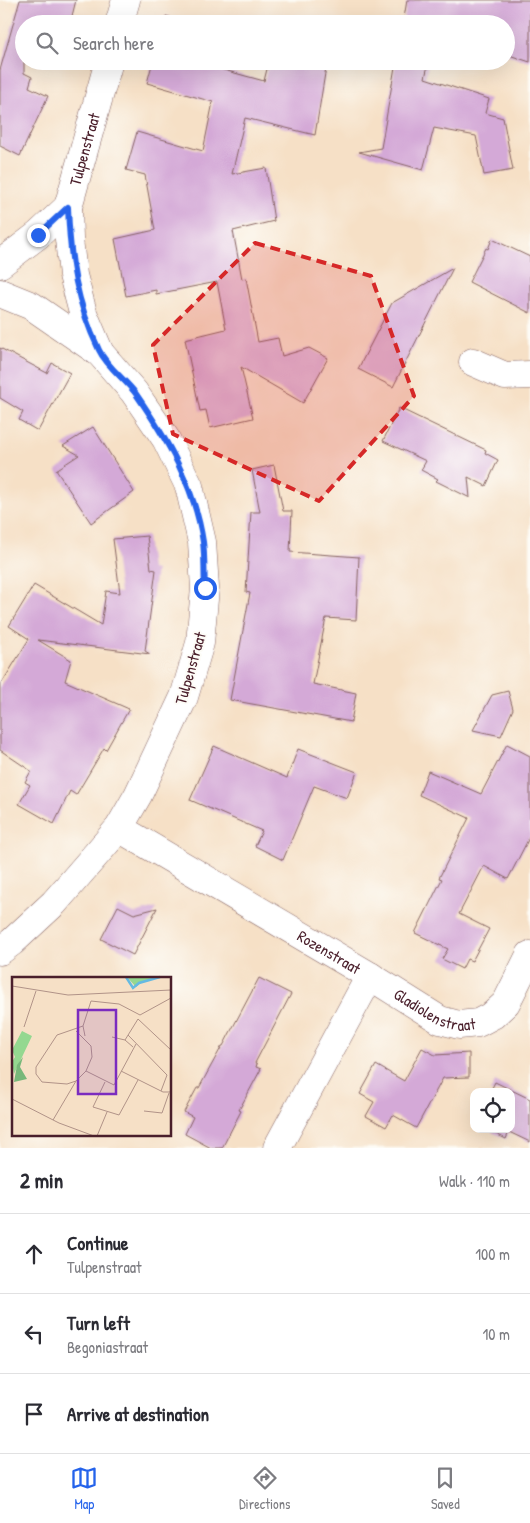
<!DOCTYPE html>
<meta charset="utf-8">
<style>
body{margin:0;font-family:"Patrick Hand",sans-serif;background:#f2f2f3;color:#2b2b33}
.controls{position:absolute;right:15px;bottom:15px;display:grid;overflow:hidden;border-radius:10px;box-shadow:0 5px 20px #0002}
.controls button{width:45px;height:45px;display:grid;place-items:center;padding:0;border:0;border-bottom:1px solid #e1e1e2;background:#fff;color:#2b2b33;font:25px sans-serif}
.stop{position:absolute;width:15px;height:15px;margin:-11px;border:4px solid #2563eb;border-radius:50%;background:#fff}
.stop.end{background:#2563eb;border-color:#fff;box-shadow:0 1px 5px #0008}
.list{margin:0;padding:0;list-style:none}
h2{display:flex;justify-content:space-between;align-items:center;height:65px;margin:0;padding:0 20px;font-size:21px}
h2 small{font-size:16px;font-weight:400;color:#7c7c81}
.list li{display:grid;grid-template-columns:32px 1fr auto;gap:15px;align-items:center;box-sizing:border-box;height:80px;padding:0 20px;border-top:1px solid #e1e1e2}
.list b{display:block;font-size:19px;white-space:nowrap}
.list p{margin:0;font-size:16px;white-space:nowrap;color:#7c7c81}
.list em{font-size:16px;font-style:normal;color:#7c7c81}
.icon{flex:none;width:28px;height:28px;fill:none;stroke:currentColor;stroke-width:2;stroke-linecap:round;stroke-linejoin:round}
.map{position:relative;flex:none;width:530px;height:1148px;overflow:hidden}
.search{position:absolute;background:#fff;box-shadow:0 5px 20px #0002;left:15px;right:15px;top:15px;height:55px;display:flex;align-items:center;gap:12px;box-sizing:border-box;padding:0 18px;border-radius:28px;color:#7c7c81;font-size:19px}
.sheet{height:305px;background:#fff}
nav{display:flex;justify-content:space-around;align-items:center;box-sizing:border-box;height:70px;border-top:1px solid #e1e1e2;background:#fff;font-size:14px;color:#7c7c81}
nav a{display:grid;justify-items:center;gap:2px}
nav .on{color:#2563eb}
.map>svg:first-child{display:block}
.building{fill:#d4a9d7}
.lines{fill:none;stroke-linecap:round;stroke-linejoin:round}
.street-casing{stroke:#866361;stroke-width:29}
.street{stroke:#fff;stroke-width:28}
.route{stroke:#2563eb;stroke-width:6}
.marked{fill:#d62828;fill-opacity:0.2;stroke:#d62828;stroke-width:4;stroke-dasharray:10 6;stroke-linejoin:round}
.labels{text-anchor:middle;stroke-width:4;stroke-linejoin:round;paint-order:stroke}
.street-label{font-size:16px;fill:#4a1f2b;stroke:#fdfcf7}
.inset-river{fill:none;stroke:#65bae1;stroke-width:2.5}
.inset-road{fill:none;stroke:#b19388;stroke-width:1}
.view{fill:#7b2cbf;fill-opacity:0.15;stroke:#7b2cbf;stroke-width:2.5}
.inset-edge{fill:none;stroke:#4a1f2b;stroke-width:2.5}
</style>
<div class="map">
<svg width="530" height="1148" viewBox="0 0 530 1148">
<rect width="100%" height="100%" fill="#fdfcf7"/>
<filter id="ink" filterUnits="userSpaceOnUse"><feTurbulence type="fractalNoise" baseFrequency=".02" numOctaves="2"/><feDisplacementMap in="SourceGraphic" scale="10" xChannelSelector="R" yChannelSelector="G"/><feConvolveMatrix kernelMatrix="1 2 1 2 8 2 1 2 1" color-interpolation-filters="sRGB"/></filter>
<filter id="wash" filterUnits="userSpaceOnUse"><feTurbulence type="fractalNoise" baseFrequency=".0096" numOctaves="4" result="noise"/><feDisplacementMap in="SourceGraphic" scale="20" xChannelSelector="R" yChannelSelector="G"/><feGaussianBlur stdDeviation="1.12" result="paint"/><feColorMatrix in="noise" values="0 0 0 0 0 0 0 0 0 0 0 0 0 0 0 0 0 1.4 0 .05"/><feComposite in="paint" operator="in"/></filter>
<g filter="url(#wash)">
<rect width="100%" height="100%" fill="#f6e0c6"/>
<g id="blocks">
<g class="building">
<polygon points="20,0 76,0 70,24 24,24 24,73 32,77 29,87 48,96 20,156 0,146 0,70"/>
<polygon points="407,0 530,0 530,62 506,54 506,24 403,24"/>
<polygon points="166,16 192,24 164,24"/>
<polygon points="153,61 211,61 209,66 264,81 269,61 327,61 315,135 245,118 232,174 266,168 274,221 233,231 242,279 246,278 258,342 278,338 282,356 309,348 328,358 303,403 241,367 253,418 210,428 206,410 200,411 185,339 226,329 217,282 156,294 156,290 126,296 115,239 155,230 145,175 126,170 137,132 203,151 213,102 147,83"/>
<polygon points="396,61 429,61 425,78 489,99 485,113 503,118 513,170 484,175 476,136 434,128 423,170 359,152 381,148"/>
<polygon points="492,239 530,257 530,313 469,282 486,248 488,249"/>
<polygon points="453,268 393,387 358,369 392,303"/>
<polygon points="0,348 47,373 52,363 70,373 38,431 19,420 23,412 0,398"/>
<polygon points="399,408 486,450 485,453 498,460 486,486 468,477 470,498 436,481 438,479 421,470 426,461 383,441"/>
<polygon points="93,427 134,492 91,523 56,470 79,455 63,446"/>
<polygon points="274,465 283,511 292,511 290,552 359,557 356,620 326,618 313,684 356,693 351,722 230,700 250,593 246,592 251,512 260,512 252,470"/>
<polygon points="147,536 151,569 156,570 145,651 150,654 38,640 71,660 65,681 129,709 106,750 104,748 76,795 70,791 54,824 19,804 30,785 25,782 31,771 0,750 0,686 29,639 9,626 34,585 101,625 106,591 120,593 113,539"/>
<polygon points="508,691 513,709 501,736 473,730 492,695"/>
<polygon points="507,744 530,756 530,836 508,879 484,866 459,914 489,929 472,961 467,959 462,969 442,959 448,949 415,933 442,879 439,878 469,818 419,795 428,771 481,794"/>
<polygon points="214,746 287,778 298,749 357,772 347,798 314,786 283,860 255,846 262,831 190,800"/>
<polygon points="118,906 134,914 157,908 133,955 101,939"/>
<polygon points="259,978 291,994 255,1063 257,1064 256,1067 261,1069 239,1110 241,1111 222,1148 211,1148 185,1134 193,1117 184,1112 197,1088 199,1088 222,1046 223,1046"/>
<polygon points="422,1048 435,1055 469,1053 469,1077 443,1078 416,1128 393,1115 386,1127 366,1116 374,1102 360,1094 376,1065 404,1081"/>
<polygon points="495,1082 530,1099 530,1142 509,1132 506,1139 486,1129 511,1129 511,1092 490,1092"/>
</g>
</g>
</g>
<g filter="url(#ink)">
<use href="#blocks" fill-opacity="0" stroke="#866361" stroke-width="1"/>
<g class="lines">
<defs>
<g id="street">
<polyline points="119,24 126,0"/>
<polyline points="0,264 38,235 68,207"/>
<polyline points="0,293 32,306 100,353 134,392 166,439 189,486 202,542 205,588 200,643 184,697 138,795 119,828 54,903 12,942 0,951"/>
<path id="s1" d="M100,353L83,313L73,275L69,239L68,207L109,61"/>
<polyline points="473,362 505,376 530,375"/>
<path id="s2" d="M119,828L370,976L440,1020L459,1025L478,1023L493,1015L506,1003L530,955"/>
<polyline points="277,1148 370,976"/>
</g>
</defs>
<use href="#street" class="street-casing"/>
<use href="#street" class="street"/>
</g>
</g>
<g class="lines" filter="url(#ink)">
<path class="route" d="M38,235L68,207C70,260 76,302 99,350C107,367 125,379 136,394C167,439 195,487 203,542C205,557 204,573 205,588"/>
</g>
<path class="marked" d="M255,243L371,276L414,396L319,501L173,434L153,345Z"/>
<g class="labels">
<g class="street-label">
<text dy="6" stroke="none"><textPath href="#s1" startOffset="211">Tulpenstraat</textPath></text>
<text transform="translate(190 668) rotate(-74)" y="6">Tulpenstraat</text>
<text dy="6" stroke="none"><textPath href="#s2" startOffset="244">Rozenstraat</textPath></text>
<text dy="6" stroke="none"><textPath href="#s2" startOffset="366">Gladiolenstraat</textPath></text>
</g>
</g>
<g transform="translate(12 977)">
<rect width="159" height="159" fill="#f6e0c6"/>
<path d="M115,0H151L130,5L124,10ZM10,54L20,59L2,97L0,85L3,80L0,73Z" fill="#94d890"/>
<path d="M11,80L8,90L15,102L2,105L5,88Z" fill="#77b87a"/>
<path class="inset-river" d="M114,0L121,11L127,6L148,0"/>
<path class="inset-road" d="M0,9L56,18L159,13M126,42L159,73M12,50L24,14M64,54L79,69L80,80L74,94L64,104L55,107L30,105L24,97V90L45,58L71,49M116,58L155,98L149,114M73,59L71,49L79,24L107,27L128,38L159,21M100,60L113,63L121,70M113,63L126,42M74,94L102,108L124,67M109,94L151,115H159M93,105L81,130L107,138L126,103M0,122L47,146L82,159M132,134L150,136L157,116M41,143L64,104M85,159L95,135"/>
<path class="view" d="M66,33H104V117H66Z"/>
<rect width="159" height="159" class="inset-edge"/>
</g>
</svg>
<div class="controls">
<button><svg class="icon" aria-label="locate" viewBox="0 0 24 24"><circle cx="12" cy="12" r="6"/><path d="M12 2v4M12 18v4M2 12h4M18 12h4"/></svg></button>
</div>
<div class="stop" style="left:205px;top:588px"></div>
<div class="stop end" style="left:38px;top:235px"></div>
<div class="search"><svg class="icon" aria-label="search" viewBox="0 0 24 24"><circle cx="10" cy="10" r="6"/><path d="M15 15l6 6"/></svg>Search here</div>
</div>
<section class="sheet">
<h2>2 min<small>Walk · 110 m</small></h2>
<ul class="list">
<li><svg class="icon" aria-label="ahead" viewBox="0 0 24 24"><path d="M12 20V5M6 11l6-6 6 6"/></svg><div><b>Continue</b><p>Tulpenstraat</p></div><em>100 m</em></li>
<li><svg class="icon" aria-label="left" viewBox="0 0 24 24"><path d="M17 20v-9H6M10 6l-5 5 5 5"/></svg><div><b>Turn left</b><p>Begoniastraat</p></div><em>10 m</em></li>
<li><svg class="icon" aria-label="arrive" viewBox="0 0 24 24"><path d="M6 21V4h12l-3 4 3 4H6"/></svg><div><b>Arrive at destination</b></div></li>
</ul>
</section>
<nav>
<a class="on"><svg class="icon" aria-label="map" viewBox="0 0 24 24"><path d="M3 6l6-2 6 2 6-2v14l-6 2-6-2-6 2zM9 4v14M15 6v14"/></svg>Map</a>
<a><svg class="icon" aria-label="directions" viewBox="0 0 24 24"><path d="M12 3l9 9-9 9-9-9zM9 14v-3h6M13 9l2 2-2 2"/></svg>Directions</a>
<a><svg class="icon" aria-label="saved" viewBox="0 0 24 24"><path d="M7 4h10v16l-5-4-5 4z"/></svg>Saved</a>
</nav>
